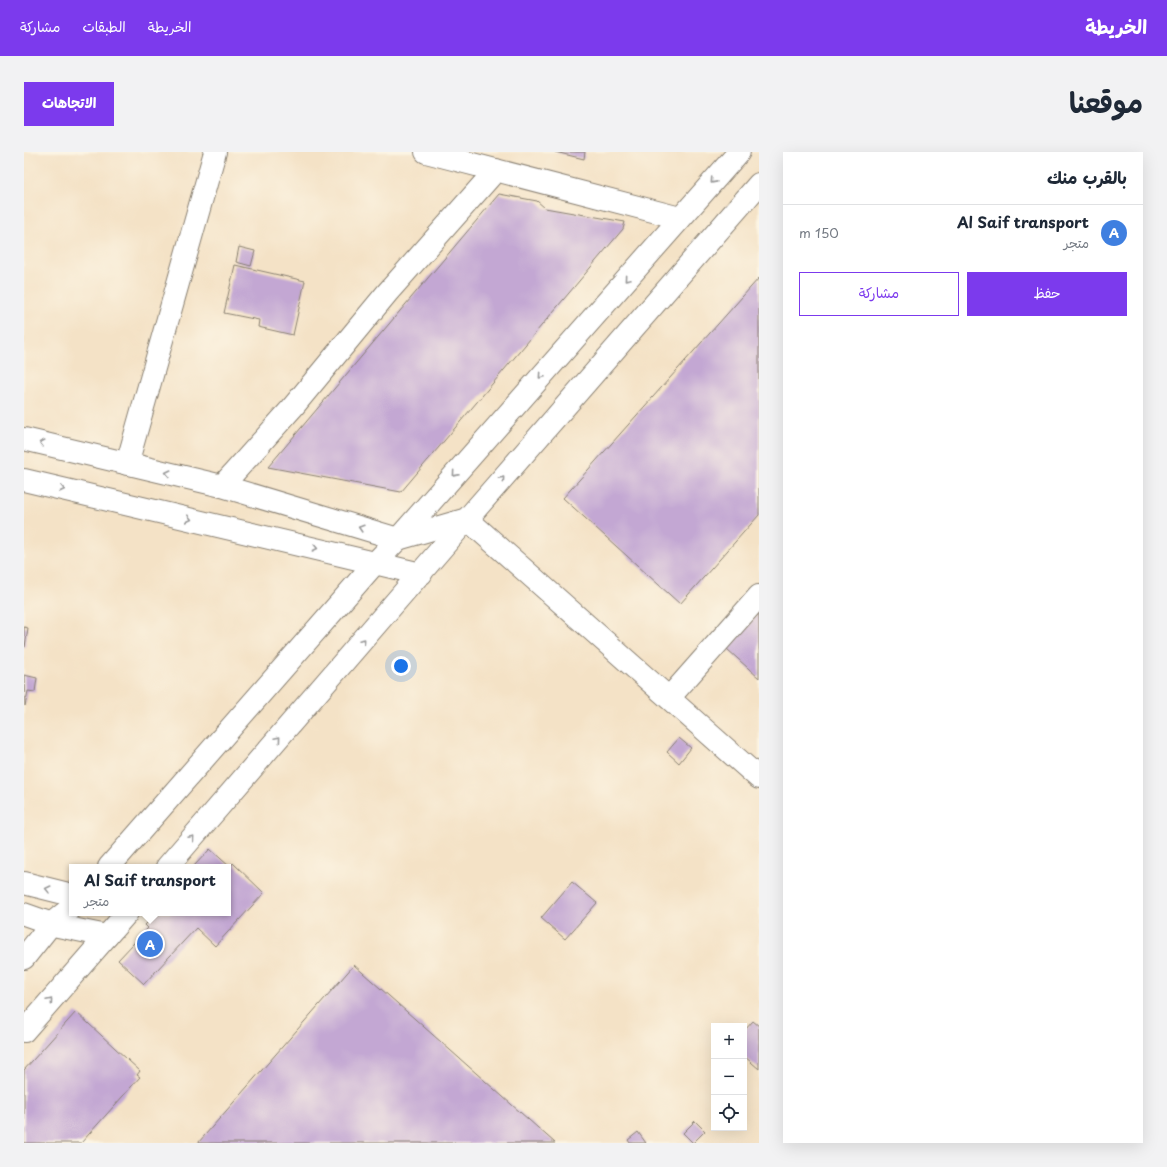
<!DOCTYPE html>
<html lang="ar">
<meta charset="utf-8">
<style>
body{margin:0;font-family:"Playpen Sans","Playpen Sans Arabic",sans-serif;background:#f2f2f3;color:#1f2937;direction:rtl}
.controls{position:absolute;right:12px;bottom:12px;display:grid;overflow:hidden;border-radius:0px;box-shadow:0 4px 16px #0002}
.controls button{width:36px;height:36px;display:grid;place-items:center;padding:0;border:0;border-bottom:1px solid #e0e1e3;background:#fff;color:#1f2937;font:20px sans-serif}
.you{position:absolute;left:377px;top:514px;width:14px;height:14px;margin:-10px;border:3px solid #fff;border-radius:50%;background:#1a73e8;box-shadow:0 0 0 6px #1a73e833}
.badge{display:grid;place-items:center;width:26px;height:26px;border-radius:50%;background:#7c3aed;color:#fff;font-size:13px;font-weight:700}
.pin{position:absolute;translate:-50% -50%;border:2px solid #fff;box-shadow:0 1px 4px #0006}
.popup{position:absolute;left:45px;top:712px;width:162px;height:52px;box-sizing:border-box;display:grid;place-content:center;border-radius:0px;background:#fff;filter:drop-shadow(0 1px 3px #0005);font-size:13px;white-space:nowrap;color:#747a83}
.popup b{font-size:15px;color:#1f2937}
.popup::after{content:'';position:absolute;left:50%;top:100%;margin-left:-8px;border:8px solid transparent;border-top-color:#fff}
.list{margin:0;padding:0;list-style:none}
h2{display:flex;justify-content:space-between;align-items:center;height:52px;margin:0;padding:0 16px;font-size:17px}
h2 small{font-size:13px;font-weight:400;color:#747a83}
.list li{display:grid;grid-template-columns:26px 1fr auto;gap:12px;align-items:center;box-sizing:border-box;height:56px;padding:0 16px;border-top:1px solid #e0e1e3}
.list b{display:block;font-size:15px;white-space:nowrap}
.list p{margin:0;font-size:13px;white-space:nowrap;color:#747a83}
.list em{font-size:13px;font-style:normal;color:#747a83}
.actions{display:flex;gap:8px;padding:12px 16px}
.actions a{flex:1;padding:9px 0;border:1px solid #7c3aed;border-radius:0px;text-align:center;font-size:14px;color:#7c3aed}
.actions .main{background:#7c3aed;color:#fff}
.icon{flex:none;width:22px;height:22px;fill:none;stroke:currentColor;stroke-width:2;stroke-linecap:round;stroke-linejoin:round}
.map{position:relative;flex:none;width:735px;height:991px;overflow:hidden;direction:ltr;border-radius:0px}
header{display:flex;align-items:center;gap:24px;box-sizing:border-box;height:56px;padding:0 20px;background:#7c3aed;color:#fff}
header strong{font-size:19px}
nav{display:flex;gap:22px;margin-inline-start:auto;font-size:14px}
.intro{display:flex;align-items:center;justify-content:space-between;box-sizing:border-box;height:96px;padding:0 24px}
h1{margin:0;font-size:28px}
.button{padding:10px 18px;border-radius:0px;background:#7c3aed;color:#fff;font-size:14px;font-weight:700}
main{display:flex;gap:24px;padding:0 24px}
aside{flex:1;background:#fff;border-radius:0px;box-shadow:0 4px 16px #0002}
.map>svg:first-child{display:block}
.building{fill:#c3a7d3}
.lines{fill:none;stroke-linecap:round;stroke-linejoin:round}
.minor-casing{stroke:#887f71;stroke-width:24}
.minor{stroke:#fff;stroke-width:22}
.oneway{stroke:#999}
</style>
<header>
<strong>الخريطة</strong>
<nav><a>الخريطة</a><a>الطبقات</a><a>مشاركة</a></nav>
</header>
<div class="intro"><h1>موقعنا</h1><a class="button">الاتجاهات</a></div>
<main>
<aside>
<h2>بالقرب منك<small></small></h2>
<ul class="list">
<li><span class="badge" style="background:#3f7fe0">A</span><div><b>Al Saif transport</b><p>متجر</p></div><em>150 m</em></li>
</ul>
<div class="actions"><a class="main">حفظ</a><a>مشاركة</a></div>
</aside>
<div class="map">
<svg width="735" height="991" viewBox="0 0 735 991">
<rect width="100%" height="100%" fill="#fcf5e5"/>
<filter id="ink" filterUnits="userSpaceOnUse"><feTurbulence type="fractalNoise" baseFrequency=".025" numOctaves="2"/><feDisplacementMap in="SourceGraphic" scale="8" xChannelSelector="R" yChannelSelector="G"/><feConvolveMatrix kernelMatrix="1 2 1 2 8 2 1 2 1" color-interpolation-filters="sRGB"/></filter>
<filter id="wash" filterUnits="userSpaceOnUse"><feTurbulence type="fractalNoise" baseFrequency=".012" numOctaves="4" result="noise"/><feDisplacementMap in="SourceGraphic" scale="16" xChannelSelector="R" yChannelSelector="G"/><feGaussianBlur stdDeviation="0.9" result="paint"/><feColorMatrix in="noise" values="0 0 0 0 0 0 0 0 0 0 0 0 0 0 0 0 0 1.4 0 .05"/><feComposite in="paint" operator="in"/></filter>
<g filter="url(#wash)">
<rect width="100%" height="100%" fill="#f4e2c6"/>
<g id="blocks">
<g class="building">
<polygon points="531,0 561,0 560,7"/>
<polygon points="475,42 513,49 521,56 601,70 599,77 377,340 244,315"/>
<polygon points="215,95 231,99 227,114 212,110"/>
<polygon points="211,113 281,129 269,183 234,175 235,168 200,161"/>
<polygon points="735,126 735,363 656,452 539,346"/>
<polygon points="735,461 735,526 703,497"/>
<polygon points="0,475 4,476 1,495 0,495"/>
<polygon points="0,523 13,526 11,540 4,539 1,554"/>
<polygon points="655,586 667,596 655,611 643,600"/>
<polygon points="186,697 206,715 209,711 240,741 191,794 172,776 120,832 94,808 124,776 121,773 133,761 204,761 204,715 169,715"/>
<polygon points="548,730 573,751 541,787 517,766"/>
<polygon points="330,813 531,991 174,991"/>
<polygon points="52,860 116,919 113,923 116,925 57,991 0,991 0,918"/>
<polygon points="729,869 735,874 735,917 720,904 720,879"/>
<polygon points="671,969 681,979 669,991 659,981"/>
<polygon points="614,980 622,991 606,991 604,988"/>
</g>
</g>
</g>
<g filter="url(#ink)">
<use href="#blocks" fill-opacity="0" stroke="#887f71" stroke-width="1"/>
<g class="lines">
<defs>
<g id="minor">
<polyline points="402,0 656,66"/>
<polyline points="0,287 198,334 374,387 443,367 735,626"/>
<polyline points="103,312 191,0"/>
<polyline points="0,328 397,422"/>
<polyline points="198,334 268,256 363,141 472,18"/>
<polyline points="645,546 735,444"/>
<polyline points="85,715 351,411 374,387 715,0"/>
<polyline points="143,715 443,367 735,32"/>
<polyline points="0,731 48,743"/>
<polyline points="0,762 34,774 83,784"/>
<polyline points="0,806 27,772 48,755"/>
<polyline points="0,879 103,761"/>
</g>
</defs>
<use href="#minor" class="minor-casing"/>
<use href="#minor" class="minor"/>
</g>
<defs><path id="oneway-chevron" d="M-2-3.5L2.5 0L-2 3.5" fill="none" stroke-width="1.6" stroke-linecap="round" stroke-linejoin="round"/></defs>
<g class="oneway">
<use href="#oneway-chevron" transform="translate(689 29) rotate(132)"/>
<use href="#oneway-chevron" transform="translate(603 127) rotate(131)"/>
<use href="#oneway-chevron" transform="translate(517 224) rotate(131)"/>
<use href="#oneway-chevron" transform="translate(18 291) rotate(-166)"/>
<use href="#oneway-chevron" transform="translate(144 321) rotate(-167)"/>
<use href="#oneway-chevron" transform="translate(431 322) rotate(131)"/>
<use href="#oneway-chevron" transform="translate(478 327) rotate(-49)"/>
<use href="#oneway-chevron" transform="translate(38 337) rotate(13)"/>
<use href="#oneway-chevron" transform="translate(165 367) rotate(13)"/>
<use href="#oneway-chevron" transform="translate(337 376) rotate(-163)"/>
<use href="#oneway-chevron" transform="translate(291 396) rotate(13)"/>
<use href="#oneway-chevron" transform="translate(339 489) rotate(-49)"/>
<use href="#oneway-chevron" transform="translate(254 587) rotate(-49)"/>
<use href="#oneway-chevron" transform="translate(168 686) rotate(-49)"/>
<use href="#oneway-chevron" transform="translate(24 737) rotate(-166)"/>
<use href="#oneway-chevron" transform="translate(26 849) rotate(-49)"/>
</g>
</g>
</svg>
<div class="controls">
<button>+</button>
<button>−</button>
<button><svg class="icon" aria-label="locate" viewBox="0 0 24 24"><circle cx="12" cy="12" r="6"/><path d="M12 2v4M12 18v4M2 12h4M18 12h4"/></svg></button>
</div>
<div class="you"></div>
<div class="pin badge" style="left:126px;top:792px;background:#3f7fe0">A</div>
<div class="popup"><b>Al Saif transport</b>متجر</div>
</div>
</main>
